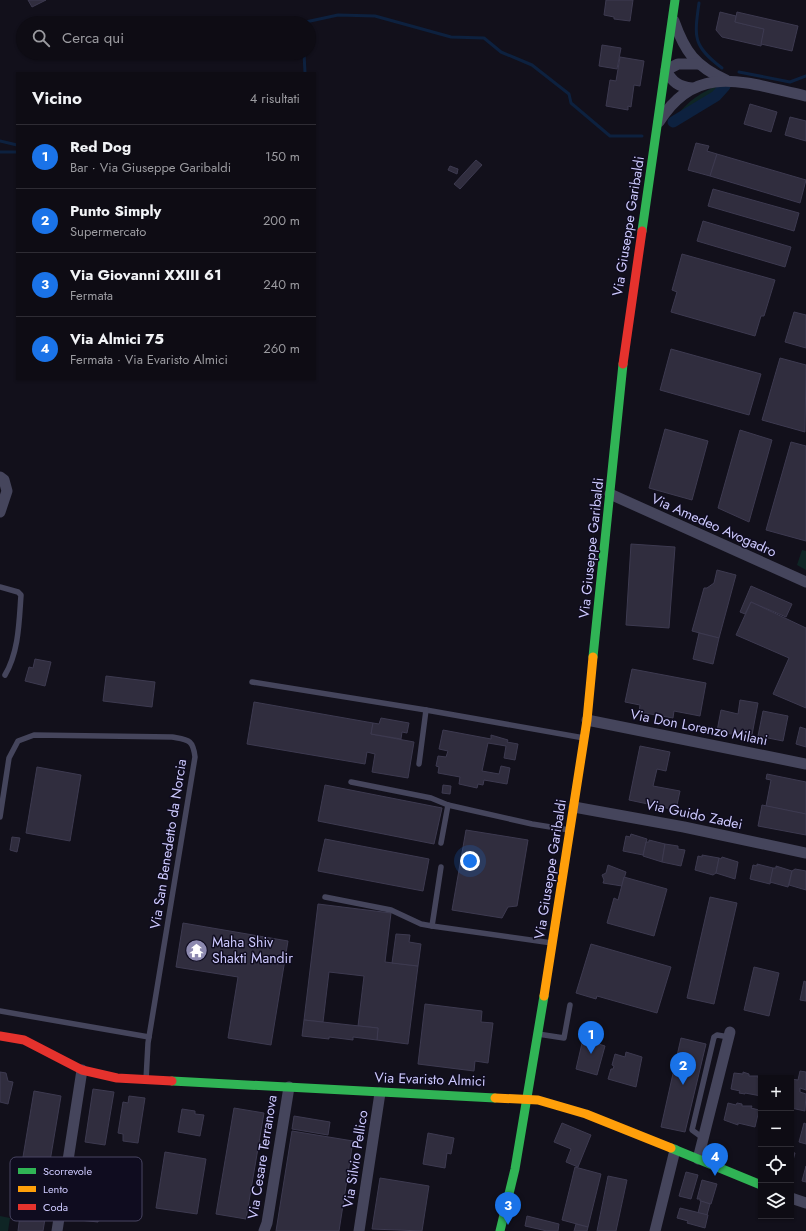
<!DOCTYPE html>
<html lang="it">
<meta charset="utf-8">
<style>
body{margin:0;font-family:Jost,sans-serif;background:#17151d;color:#f1f3f6}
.controls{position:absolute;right:12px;bottom:12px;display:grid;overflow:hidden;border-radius:0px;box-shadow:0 1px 3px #0004}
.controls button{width:36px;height:36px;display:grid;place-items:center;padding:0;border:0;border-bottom:1px solid #2e2c34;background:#0e0c14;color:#f1f3f6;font:20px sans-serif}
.you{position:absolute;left:470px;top:861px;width:14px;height:14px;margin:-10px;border:3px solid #fff;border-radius:50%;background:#1a73e8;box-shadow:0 0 0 6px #1a73e833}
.badge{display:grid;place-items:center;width:26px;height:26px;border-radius:50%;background:#1a73e8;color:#fff;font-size:13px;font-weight:700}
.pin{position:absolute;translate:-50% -33px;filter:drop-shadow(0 1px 2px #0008)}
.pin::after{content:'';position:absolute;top:21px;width:14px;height:12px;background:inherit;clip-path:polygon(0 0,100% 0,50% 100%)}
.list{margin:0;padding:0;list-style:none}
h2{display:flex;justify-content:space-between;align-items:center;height:52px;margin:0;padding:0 16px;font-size:17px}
h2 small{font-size:13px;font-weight:400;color:#9b9ba0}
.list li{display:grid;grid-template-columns:26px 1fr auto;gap:12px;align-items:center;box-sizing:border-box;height:64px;padding:0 16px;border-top:1px solid #2e2c34}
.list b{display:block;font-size:15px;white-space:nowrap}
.list p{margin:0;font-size:13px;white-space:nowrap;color:#9b9ba0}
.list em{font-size:13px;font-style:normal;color:#9b9ba0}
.icon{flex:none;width:22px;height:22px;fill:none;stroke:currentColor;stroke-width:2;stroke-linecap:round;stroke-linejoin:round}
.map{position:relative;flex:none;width:806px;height:1231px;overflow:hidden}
.search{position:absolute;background:#0e0c14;box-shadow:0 1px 3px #0004;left:16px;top:16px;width:300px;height:44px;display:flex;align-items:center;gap:10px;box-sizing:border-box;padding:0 14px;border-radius:22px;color:#9b9ba0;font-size:15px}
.panel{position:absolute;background:#0e0c14;box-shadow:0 1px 3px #0004;left:16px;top:72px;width:300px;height:308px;border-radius:0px}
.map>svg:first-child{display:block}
.green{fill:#0f2525}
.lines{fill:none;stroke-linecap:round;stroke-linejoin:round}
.stream{stroke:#0d213f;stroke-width:3}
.canal{stroke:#0d213f;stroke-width:11}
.building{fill:#302d3e;stroke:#3d3a50}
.lane{stroke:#45455c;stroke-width:5.5}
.street{stroke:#45455c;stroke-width:11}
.fast{stroke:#30b455;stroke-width:9}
.slow{stroke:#ff9f0a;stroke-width:9}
.jam{stroke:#e5322d;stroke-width:9}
.labels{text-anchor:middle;stroke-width:3;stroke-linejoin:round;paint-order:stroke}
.street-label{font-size:14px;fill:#cecaff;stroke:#0f0c1f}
.poi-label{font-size:14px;fill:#cecaff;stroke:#0f0c1f;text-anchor:start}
.key{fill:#0f0c1f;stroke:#484562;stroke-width:1}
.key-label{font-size:11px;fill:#cecaff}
</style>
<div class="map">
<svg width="806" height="1231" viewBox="0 0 806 1231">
<rect width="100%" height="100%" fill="#12101b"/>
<g class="green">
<path d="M723,84L712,95L674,119C688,101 701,91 723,84Z"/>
<polygon points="802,550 806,551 806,570 797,565"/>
<polygon points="0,1216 10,1218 8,1231 0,1231"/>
</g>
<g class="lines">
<g class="stream">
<path d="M699,3C694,38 693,46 722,68"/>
<polyline points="301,23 338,15 375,16 451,37 484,38 501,52 532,65 569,94 571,103 610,136 642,136"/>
<polyline points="304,53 305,73"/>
<polyline points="739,72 790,82 806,76"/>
<polyline points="0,141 17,145"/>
<polyline points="0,152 17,152"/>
</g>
<polyline class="canal" points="673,122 716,96 725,86"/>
</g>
<g class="building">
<polygon points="28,0 46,0 32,7"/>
<polygon points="606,0 633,0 630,21 614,19 614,17 604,15"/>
<polygon points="720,12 736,16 735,22 764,29 761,46 722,37 716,30"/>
<polygon points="737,12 798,26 792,51 761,44 764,29 735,22"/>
<polygon points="602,45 621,48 617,69 599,66"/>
<polygon points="620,57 644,61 640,86 634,85 631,107 628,106 628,110 606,106 610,80 616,81"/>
<polygon points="750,104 777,112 771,132 744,124"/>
<polygon points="790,117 806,121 806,141 785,135"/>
<polygon points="696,143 709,146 707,151 717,154 710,176 688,170"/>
<polygon points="717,154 806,180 800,203 710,176"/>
<polygon points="476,160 482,165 460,189 454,184"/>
<polygon points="450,166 458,169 457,174 448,170"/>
<polygon points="713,189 799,213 794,231 708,206"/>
<polygon points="703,221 791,247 785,267 697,241"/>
<polygon points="682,254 775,280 764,316 761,316 755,336 671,312 677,292 672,290"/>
<polygon points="794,312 806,315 806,348 785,342"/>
<polygon points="671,349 761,374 749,415 660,390"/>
<polygon points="780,358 806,365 805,432 762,420"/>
<polygon points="665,429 708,441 692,500 649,488"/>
<polygon points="740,430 772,440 749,522 718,508"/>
<polygon points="791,442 806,446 806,541 766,530"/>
<polygon points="631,544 675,547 669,628 626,625"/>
<polygon points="717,570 736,575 719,638 692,631 704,588 707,588 714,583"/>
<polygon points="751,586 792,604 786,617 751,602 745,614 740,612"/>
<polygon points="751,602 806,628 806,708 773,694 789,658 736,635"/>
<polygon points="699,633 719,638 713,664 693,659"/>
<polygon points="35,659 51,662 45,686 25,681 29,667 33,668"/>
<polygon points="632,669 706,683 700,716 674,711 673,718 639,712 640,705 625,702"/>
<polygon points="106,676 155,682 152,707 103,701"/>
<polygon points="740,700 758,703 752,735 737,732 736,735 717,731 721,710 738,714"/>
<polygon points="254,702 373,723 371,734 414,742 408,778 372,772 375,754 367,752 365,764 247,744"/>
<polygon points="763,711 788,716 783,741 758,736"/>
<polygon points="381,718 409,723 407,733 402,732 401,739 371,734 373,723 379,724"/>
<polygon points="800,727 806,729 806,747 796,744"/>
<polygon points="443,730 491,739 491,735 508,740 507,742 518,744 515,760 504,758 506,746 488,743 482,771 499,774 501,766 510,768 507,784 484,780 483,785 478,784 477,788 459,784 460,777 438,773 439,767 436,766 438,756 446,757 448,751 439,749"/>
<polygon points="640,746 670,752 666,771 657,769 653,786 680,791 676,810 629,800"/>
<polygon points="37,767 81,775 70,841 26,833"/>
<polygon points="767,774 806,782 806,814 766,806 771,780 766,779"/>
<polygon points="325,785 442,808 434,844 318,821"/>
<polygon points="443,785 451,786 450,794 442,793"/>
<polygon points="762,805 806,814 806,835 758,826"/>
<polygon points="466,830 528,840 517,906 508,907 502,918 452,910"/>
<polygon points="631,834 647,839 643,855 623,851 626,836 630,837"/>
<polygon points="12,837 20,838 17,852 10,850"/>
<polygon points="325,839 429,859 423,891 318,871"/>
<polygon points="649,840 665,844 662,862 643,856 646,842 649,842"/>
<polygon points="665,844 678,846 678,849 685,850 681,866 662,862"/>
<polygon points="702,855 719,858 716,873 713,875 695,870 698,856 702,857"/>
<polygon points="722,857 738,862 735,879 716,873 719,858 721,859"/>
<polygon points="757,864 773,868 770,884 750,879 753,865 757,866"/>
<polygon points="608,865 626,872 622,886 603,883 604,880 602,875 606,873"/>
<polygon points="776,866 792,871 788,887 770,882 773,868 776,868"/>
<polygon points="795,869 806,871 806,890 789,885 792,871"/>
<polygon points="624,877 667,889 654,936 607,923 614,898 618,900"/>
<polygon points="710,897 737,903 714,1004 687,998"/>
<polygon points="318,904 391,913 385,962 418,966 408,1044 377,1040 378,1028 358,1026 364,976 329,972 323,1022 304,1020"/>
<polygon points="183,923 288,941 271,1045 228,1038 238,977 176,967"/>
<polygon points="396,934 410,935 409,942 421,944 418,966 392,963"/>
<polygon points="591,944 671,967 657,1013 597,996 596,999 576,993"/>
<polygon points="754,967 779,973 769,1016 744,1010"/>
<polygon points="804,981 806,982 806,1001 800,1000"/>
<polygon points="425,1004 482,1011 481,1022 493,1023 488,1063 475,1061 474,1071 418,1064"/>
<polygon points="304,1020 378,1028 377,1040 353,1037 353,1040 329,1037 329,1039 302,1036"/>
<polygon points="681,1038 706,1044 685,1132 661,1127"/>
<polygon points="583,1039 605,1046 597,1075 576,1069"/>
<polygon points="626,1052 642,1057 636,1087 608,1079 611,1069 613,1069 614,1066 612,1065 615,1054 625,1057"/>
<polygon points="800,1071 806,1072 806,1090 800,1088 800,1092 806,1094 805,1111 791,1108 791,1079 798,1080"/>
<polygon points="0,1072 6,1073 8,1081 13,1082 8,1104 0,1102"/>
<polygon points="743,1072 749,1074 749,1076 758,1076 758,1078 761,1078 761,1096 745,1093 745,1094 739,1093 740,1091 731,1089 734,1073 743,1074"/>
<polygon points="93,1089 114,1092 105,1145 85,1142"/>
<polygon points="34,1091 61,1096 46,1185 19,1181"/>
<polygon points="129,1096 145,1098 138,1143 123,1141 123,1134 118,1133 123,1102 128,1103"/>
<polygon points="728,1103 736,1105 737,1103 742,1104 742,1106 752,1106 751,1108 759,1110 755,1127 738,1123 738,1125 724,1120"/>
<polygon points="234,1108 264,1113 246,1219 216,1214"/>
<polygon points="182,1109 195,1111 195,1114 204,1115 200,1136 178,1132"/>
<polygon points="294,1116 330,1122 328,1135 292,1129"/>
<polygon points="562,1123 591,1135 578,1167 566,1162 571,1149 554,1142"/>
<polygon points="804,1123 806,1124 806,1144 799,1142"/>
<polygon points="292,1131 353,1141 339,1231 276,1231"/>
<polygon points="428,1133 454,1138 451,1154 447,1153 445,1168 423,1164"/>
<polygon points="165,1152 206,1159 197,1214 156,1208"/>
<polygon points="791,1152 795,1153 791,1168"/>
<polygon points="806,1166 806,1182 802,1181"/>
<polygon points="575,1167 601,1174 588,1227 562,1220"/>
<polygon points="686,1172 698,1175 691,1199 679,1196"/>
<polygon points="608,1176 627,1180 616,1231 597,1231"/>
<polygon points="380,1178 429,1186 422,1231 372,1229"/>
<polygon points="702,1180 717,1184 711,1204 700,1201 700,1199 697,1199"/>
<polygon points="85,1194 102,1196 98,1222 79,1220 80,1211 77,1211 79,1197 84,1198"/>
<polygon points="701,1201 710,1204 707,1215 698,1213"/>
<polygon points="680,1208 708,1215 705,1228 687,1223 688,1221 677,1218"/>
<polygon points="20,1215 45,1219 43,1231 18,1231"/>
<polygon points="527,1216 559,1224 558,1231 547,1231 525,1226"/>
<polygon points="576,1224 588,1227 587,1231 574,1231"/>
</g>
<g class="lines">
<g class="lane">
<path d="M0,587L18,592L21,595C19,622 19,651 5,675"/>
<polyline points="252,682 426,710 584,738"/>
<polyline points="419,764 426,710"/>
<polyline points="351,782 431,798 448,805 532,824 569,830"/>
<path d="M0,817L9,758L18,741L34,735L172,737C188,740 193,739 195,757L148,1043L146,1080"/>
<polyline points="441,843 448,805"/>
<polyline points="441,867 432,926 552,943"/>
<polyline points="325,897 391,910 421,924 432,926"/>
<polyline points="0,1011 149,1037"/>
<polyline points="538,1034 564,1038 570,1005"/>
<polyline points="703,1138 692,1130 714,1037 717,1035 729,1037"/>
</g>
<g class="street">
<path d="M674,21C685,52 695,66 726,80"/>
<path d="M692,88C679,87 672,82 666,70L678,64H698"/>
<path d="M659,122C697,60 748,84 806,96"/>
<polyline points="0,477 4,480 7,491 0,512"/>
<polyline points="610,494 806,582"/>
<polyline points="587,720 806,764"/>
<polyline points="574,807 684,827 806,853"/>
<polyline points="698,1159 730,1032"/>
<polyline points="791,1198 806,1203"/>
<polyline points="57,1231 82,1070"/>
<polyline points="264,1231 267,1223 289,1087"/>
<polyline points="359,1231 380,1093"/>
<polyline points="655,1231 675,1150"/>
</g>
<g class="fast">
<polyline points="642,231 675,0"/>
<polyline points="593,657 623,364"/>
<polyline points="172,1081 495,1098"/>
<polyline points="671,1148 761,1185"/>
<polyline points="500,1231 515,1169 544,996"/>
</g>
<g class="slow">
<polyline points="544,996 587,720 593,657"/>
<polyline points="495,1098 538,1100 586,1114 671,1148"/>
</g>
<g class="jam">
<polyline points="623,364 642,231"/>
<polyline points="0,1036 24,1040 82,1070 117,1078 172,1081"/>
</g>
</g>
<defs>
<symbol id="temple-disc" viewBox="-11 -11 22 22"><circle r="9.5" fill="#8c89af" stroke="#0f0c1f"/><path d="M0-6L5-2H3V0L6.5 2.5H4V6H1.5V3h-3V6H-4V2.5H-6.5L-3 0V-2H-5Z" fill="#fff"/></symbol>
</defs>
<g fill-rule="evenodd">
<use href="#temple-disc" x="184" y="938" width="25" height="25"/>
</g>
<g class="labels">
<g class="street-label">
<text transform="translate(628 226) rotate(-81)" y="5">Via Giuseppe Garibaldi</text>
<text transform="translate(714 525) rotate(24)" y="5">Via Amedeo Avogadro</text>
<text transform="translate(591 548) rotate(-84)" y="5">Via Giuseppe Garibaldi</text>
<text transform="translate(699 727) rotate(11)" y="5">Via Don Lorenzo Milani</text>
<text transform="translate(694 814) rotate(12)" y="5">Via Guido Zadei</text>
<text transform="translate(168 844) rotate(-81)" y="5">Via San Benedetto da Norcia</text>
<text transform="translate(550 869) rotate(-81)" y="5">Via Giuseppe Garibaldi</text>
<text transform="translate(430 1079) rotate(2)" y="5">Via Evaristo Almici</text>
<text transform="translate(262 1157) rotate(-81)" y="5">Via Cesare Terranova</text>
<text transform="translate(355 1159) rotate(-81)" y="5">Via Silvio Pellico</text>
</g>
<g class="poi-label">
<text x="212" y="947">Maha Shiv<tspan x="212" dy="16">Shakti Mandir</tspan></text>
</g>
</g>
<rect x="10" y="1157" width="132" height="64" rx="6" class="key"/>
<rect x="18" y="1168" width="18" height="6" fill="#30b455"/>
<rect x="18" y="1186" width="18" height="6" fill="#ff9f0a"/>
<rect x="18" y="1204" width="18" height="6" fill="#e5322d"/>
<g class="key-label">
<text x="43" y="1175">Scorrevole</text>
<text x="43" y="1193">Lento</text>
<text x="43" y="1211">Coda</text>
</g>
</svg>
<div class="controls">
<button>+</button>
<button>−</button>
<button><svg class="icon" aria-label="locate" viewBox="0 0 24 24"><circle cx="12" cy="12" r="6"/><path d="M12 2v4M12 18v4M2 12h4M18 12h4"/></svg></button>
<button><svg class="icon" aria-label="layers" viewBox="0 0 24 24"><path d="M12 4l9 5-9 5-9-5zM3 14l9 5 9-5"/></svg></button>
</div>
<div class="you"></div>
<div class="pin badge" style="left:591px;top:1054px">1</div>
<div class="pin badge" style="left:683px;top:1085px">2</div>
<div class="pin badge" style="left:508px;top:1225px">3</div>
<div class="pin badge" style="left:715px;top:1176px">4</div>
<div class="search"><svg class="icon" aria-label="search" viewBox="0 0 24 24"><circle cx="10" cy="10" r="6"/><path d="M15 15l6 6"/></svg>Cerca qui</div>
<section class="panel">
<h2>Vicino<small>4 risultati</small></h2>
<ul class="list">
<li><span class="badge">1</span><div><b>Red Dog</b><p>Bar · Via Giuseppe Garibaldi</p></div><em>150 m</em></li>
<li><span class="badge">2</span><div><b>Punto Simply</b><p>Supermercato</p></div><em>200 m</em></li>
<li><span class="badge">3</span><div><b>Via Giovanni XXIII 61</b><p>Fermata</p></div><em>240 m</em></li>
<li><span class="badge">4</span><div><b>Via Almici 75</b><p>Fermata · Via Evaristo Almici</p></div><em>260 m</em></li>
</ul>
</section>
</div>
